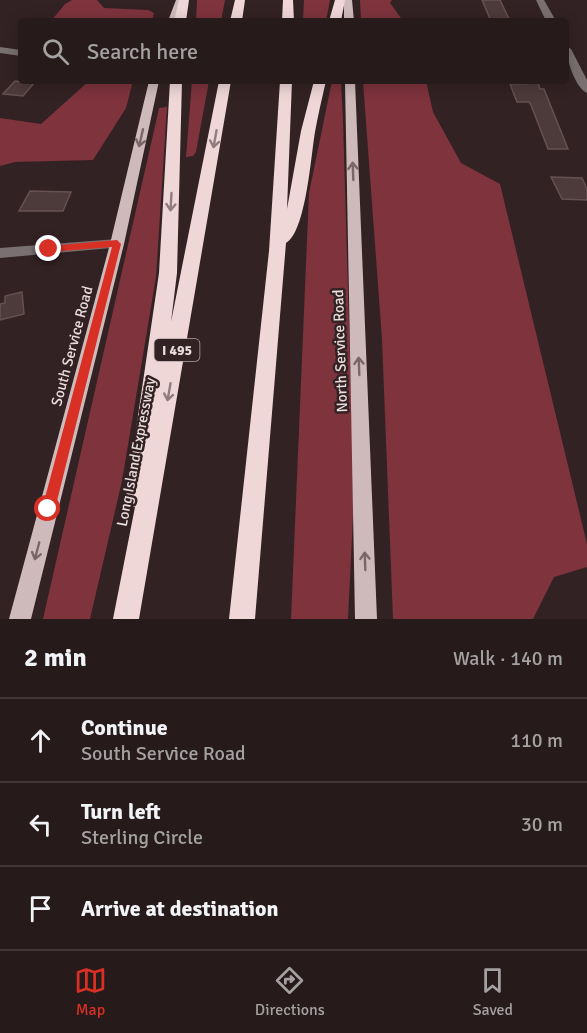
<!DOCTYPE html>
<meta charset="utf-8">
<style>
body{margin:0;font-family:Signika,sans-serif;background:#322727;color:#f1f3f6}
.stop{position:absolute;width:18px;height:18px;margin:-14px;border:4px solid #d93025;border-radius:50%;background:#fff}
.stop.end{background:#d93025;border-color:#fff;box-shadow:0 2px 6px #0008}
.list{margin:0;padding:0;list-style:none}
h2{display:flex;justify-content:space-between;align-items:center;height:78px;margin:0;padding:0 24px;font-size:26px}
h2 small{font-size:20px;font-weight:400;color:#a4a1a2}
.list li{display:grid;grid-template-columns:39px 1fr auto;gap:18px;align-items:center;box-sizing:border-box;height:84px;padding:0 24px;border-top:2px solid #423839}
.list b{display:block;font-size:22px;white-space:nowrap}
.list p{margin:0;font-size:20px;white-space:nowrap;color:#a4a1a2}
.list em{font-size:20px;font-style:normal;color:#a4a1a2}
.icon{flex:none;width:33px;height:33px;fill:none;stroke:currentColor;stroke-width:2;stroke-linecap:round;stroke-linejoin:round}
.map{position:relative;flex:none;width:587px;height:619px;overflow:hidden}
.search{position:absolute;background:#261a1a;box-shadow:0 3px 15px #0003;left:18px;right:18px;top:18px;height:66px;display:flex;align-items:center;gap:15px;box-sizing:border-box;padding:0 21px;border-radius:6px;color:#a4a1a2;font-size:22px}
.sheet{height:330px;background:#261a1a}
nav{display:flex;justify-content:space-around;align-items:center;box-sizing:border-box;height:84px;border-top:2px solid #423839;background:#261a1a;font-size:16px;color:#a4a1a2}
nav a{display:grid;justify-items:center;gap:3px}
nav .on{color:#d93025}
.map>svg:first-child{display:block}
.green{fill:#7e333d}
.building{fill:#4d3a3b;stroke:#655152;stroke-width:1.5}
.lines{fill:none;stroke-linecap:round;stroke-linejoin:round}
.minor{fill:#7a7071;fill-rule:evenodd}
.major{fill:#cebabb;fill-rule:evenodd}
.highway{fill:#efd7d8;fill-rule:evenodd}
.oneway{stroke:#796667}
.oneway2{stroke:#917c7e}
.route{fill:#d93025}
.labels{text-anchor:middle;stroke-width:5;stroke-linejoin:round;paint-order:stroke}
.shield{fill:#332223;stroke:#b2a5a6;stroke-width:1.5}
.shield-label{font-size:14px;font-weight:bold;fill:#e9ddde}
.street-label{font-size:15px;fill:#e9ddde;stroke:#332223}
</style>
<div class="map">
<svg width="587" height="619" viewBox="0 0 587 619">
<rect width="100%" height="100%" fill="#332223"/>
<g class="green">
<polygon points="72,0 97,0 104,8 148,10 154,13 152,21 51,21 65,4"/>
<polygon points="197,0 225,0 221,21 196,21"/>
<polygon points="304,0 330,0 326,21 303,21"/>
<polygon points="360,0 392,0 390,3 403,21 361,21"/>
<polygon points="89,81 133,81 126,108 93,160 15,162 0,166 0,118 41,124"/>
<polygon points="192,81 209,81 196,152 193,156 186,157"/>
<polygon points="332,81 341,81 343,121 354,496 348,619 291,619 309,193"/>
<polygon points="363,81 426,81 433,112 461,163 500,184 587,544 587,567 554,577 533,619 393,619 382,339"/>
<polygon points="167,107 156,277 122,481 90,619 43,619 158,113 159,108"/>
</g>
<g class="building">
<polygon points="482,0 500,0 510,21 491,21"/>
<polygon points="15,81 34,83 23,96 3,94"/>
<polygon points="538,83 540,89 544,89 568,149 548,149 531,105 529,102 517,102 510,84"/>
<polygon points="551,177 582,178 587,189 587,200 562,199"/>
<polygon points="30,191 71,192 63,211 19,211"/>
<polygon points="22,292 24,314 0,320 0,304 5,303 5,296"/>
</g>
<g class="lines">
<g class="minor">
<polygon points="536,0 544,0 556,21 546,21"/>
<path d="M566,46L571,49L587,80V93C575,88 566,58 566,46Z"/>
<polygon points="0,47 21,50 21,56 0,53"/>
<polygon points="117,239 122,241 124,244 122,247 0,258 0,248"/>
</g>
<g class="major">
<polygon points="176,0 184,0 178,21 168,21"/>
<polygon points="344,0 352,0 354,21 344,21"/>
<polygon points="149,81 159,81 124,244 31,619 9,619 110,244"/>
<polygon points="345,81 355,81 377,619 355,619"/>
</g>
<g class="highway">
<polygon points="179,0 189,0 186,21 174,21"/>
<polygon points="235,0 245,0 242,21 230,21"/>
<polygon points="283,0 293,0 294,21 282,21"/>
<polygon points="335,0 345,0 341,21 329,21"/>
<polygon points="170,81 182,81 177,273 171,322 219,81 231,81 139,619 113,619 135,507 129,505 126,497 159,273"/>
<path d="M280,81H292L287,209L301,131L314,81H326C322,98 318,115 315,132C311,155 306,232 286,243L255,619H229L269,251Z"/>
</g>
</g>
<defs><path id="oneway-shaft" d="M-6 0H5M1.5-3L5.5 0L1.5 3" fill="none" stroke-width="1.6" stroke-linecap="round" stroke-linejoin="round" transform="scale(1.5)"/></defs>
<g class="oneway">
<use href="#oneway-shaft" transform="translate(141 138) rotate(103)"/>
<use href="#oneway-shaft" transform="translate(353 171) rotate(-92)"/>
<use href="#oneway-shaft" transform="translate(359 366) rotate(-92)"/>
<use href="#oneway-shaft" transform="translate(37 551) rotate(105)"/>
<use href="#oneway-shaft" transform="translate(365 561) rotate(-92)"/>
</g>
<g class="oneway2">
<use href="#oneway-shaft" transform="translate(215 139) rotate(100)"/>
<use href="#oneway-shaft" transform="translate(171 202) rotate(93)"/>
<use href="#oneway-shaft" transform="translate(169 392) rotate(100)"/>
</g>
<polygon class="route" points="117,240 121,244 55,509 48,515 42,509 112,247 49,252 44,249 49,246"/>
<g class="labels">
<rect class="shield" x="154.5" y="339" width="45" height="22" rx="4.5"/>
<g class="shield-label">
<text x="177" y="355">I 495</text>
</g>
<g class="street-label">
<text transform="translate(72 346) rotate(-75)" y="5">South Service Road</text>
<text transform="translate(340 351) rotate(-92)" y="5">North Service Road</text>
<text transform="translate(136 452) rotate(-79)" y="5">Long Island Expressway</text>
</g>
</g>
</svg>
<div class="stop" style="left:48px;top:509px"></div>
<div class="stop end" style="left:49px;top:249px"></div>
<div class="search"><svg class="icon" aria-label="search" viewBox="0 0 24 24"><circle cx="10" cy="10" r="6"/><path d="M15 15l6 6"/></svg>Search here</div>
</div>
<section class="sheet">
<h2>2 min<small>Walk · 140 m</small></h2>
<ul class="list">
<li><svg class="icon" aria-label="ahead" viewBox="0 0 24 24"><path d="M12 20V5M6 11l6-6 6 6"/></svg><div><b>Continue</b><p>South Service Road</p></div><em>110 m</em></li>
<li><svg class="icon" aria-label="left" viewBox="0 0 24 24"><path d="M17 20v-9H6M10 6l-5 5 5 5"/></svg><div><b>Turn left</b><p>Sterling Circle</p></div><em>30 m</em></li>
<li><svg class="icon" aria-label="arrive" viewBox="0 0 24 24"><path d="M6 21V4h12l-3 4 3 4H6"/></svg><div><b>Arrive at destination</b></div></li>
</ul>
</section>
<nav>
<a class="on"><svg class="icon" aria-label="map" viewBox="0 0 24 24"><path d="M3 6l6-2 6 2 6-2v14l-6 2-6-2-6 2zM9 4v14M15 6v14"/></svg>Map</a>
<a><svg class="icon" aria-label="directions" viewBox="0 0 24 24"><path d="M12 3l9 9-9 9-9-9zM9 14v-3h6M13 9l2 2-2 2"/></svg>Directions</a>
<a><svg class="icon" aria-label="saved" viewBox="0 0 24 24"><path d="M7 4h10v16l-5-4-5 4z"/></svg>Saved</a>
</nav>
